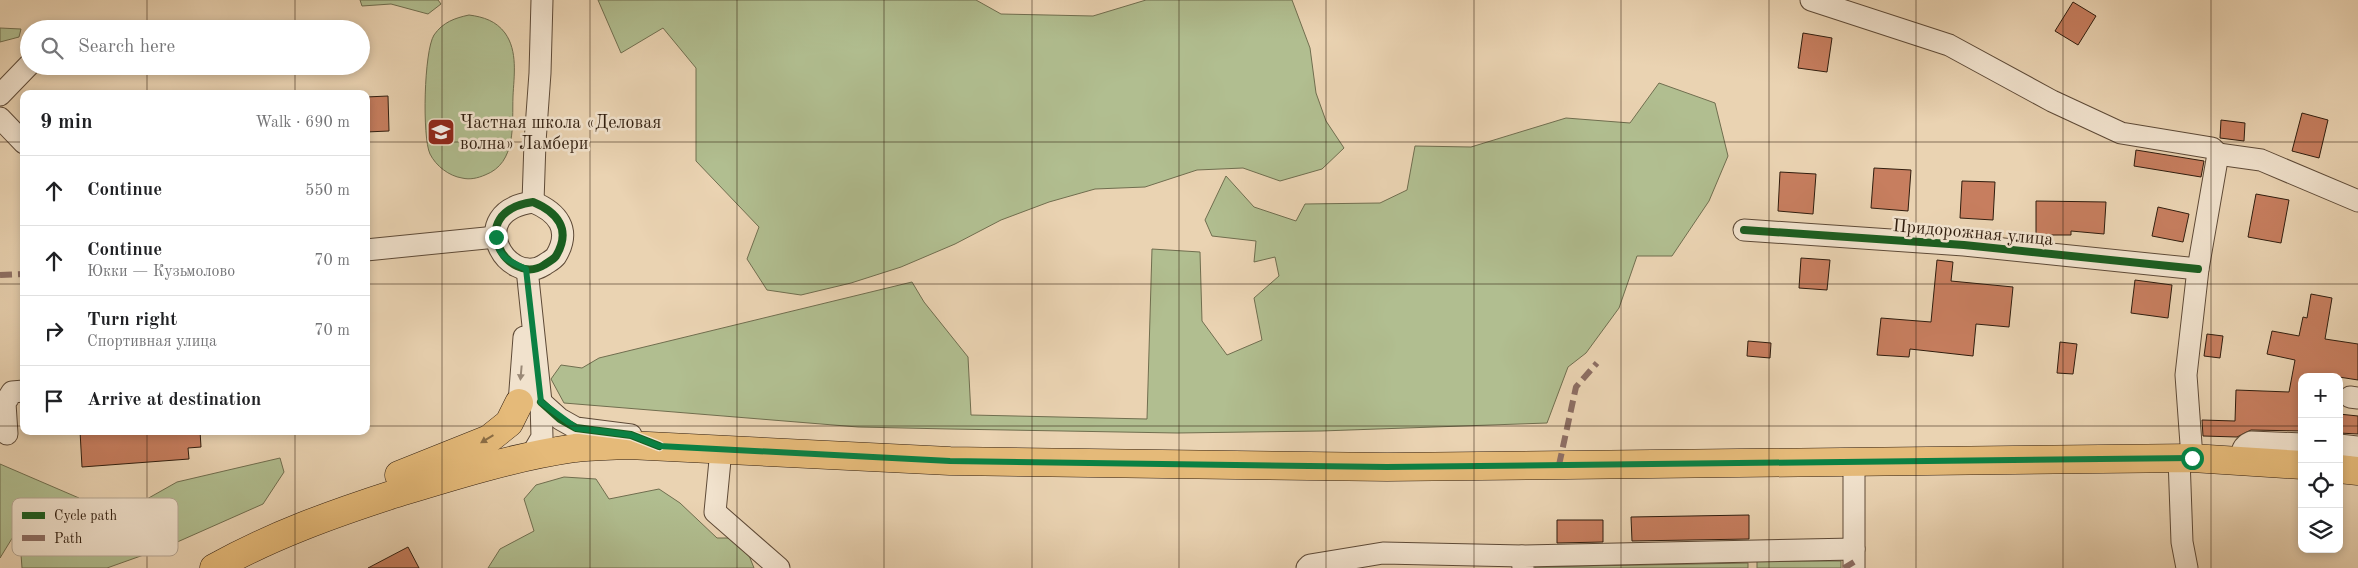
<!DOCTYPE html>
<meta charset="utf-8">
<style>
body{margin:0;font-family:"Old Standard TT",serif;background:#f2f2f2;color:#202124}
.controls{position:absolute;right:15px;bottom:15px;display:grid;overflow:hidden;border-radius:10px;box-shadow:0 2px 8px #0003}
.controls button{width:45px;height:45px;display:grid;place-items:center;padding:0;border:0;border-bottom:1px solid #e0e0e0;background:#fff;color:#202124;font:25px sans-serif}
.stop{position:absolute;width:15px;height:15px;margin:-11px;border:4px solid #0b8043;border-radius:50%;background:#fff}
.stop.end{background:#0b8043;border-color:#fff;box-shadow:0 1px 5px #0008}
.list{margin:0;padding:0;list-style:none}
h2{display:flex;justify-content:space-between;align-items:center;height:65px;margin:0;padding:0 20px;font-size:21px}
h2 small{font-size:16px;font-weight:400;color:#757577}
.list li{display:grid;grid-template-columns:32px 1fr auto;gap:15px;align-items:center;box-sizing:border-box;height:70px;padding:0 20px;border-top:1px solid #e0e0e0}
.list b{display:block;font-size:19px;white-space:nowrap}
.list p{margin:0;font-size:16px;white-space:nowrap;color:#757577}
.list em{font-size:16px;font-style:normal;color:#757577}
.icon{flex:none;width:28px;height:28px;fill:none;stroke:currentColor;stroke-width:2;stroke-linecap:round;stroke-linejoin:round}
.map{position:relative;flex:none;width:2358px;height:568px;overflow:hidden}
.search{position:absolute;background:#fff;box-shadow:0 2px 8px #0003;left:20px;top:20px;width:350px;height:55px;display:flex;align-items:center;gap:12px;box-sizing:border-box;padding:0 18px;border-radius:28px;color:#757577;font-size:19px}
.panel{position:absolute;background:#fff;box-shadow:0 2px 8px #0003;left:20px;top:90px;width:350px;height:345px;border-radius:10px}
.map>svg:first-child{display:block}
.green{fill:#b1be90;stroke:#706e4f}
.building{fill:#c77e5f;stroke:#301d0e}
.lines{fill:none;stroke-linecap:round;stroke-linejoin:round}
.minor-casing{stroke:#5e4a37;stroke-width:23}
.major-casing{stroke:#301d0e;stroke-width:29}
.minor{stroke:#f1e2cd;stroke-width:21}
.major{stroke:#e5ba79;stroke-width:28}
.quiet{stroke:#8d6e63;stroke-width:6;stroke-dasharray:12 6;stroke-linecap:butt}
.cycleway-casing{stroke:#f1e2cd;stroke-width:11}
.cycleway{stroke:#1b5e20;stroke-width:8}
.oneway{fill:#9a8977}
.oneway2{fill:#8a6c44}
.route{stroke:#0b8043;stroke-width:6}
.grid{fill:none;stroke:#301d0e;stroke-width:1;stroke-opacity:0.55}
.labels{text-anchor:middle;stroke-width:5;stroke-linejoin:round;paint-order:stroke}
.poi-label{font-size:18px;fill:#301d0e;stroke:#f1e2cd;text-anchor:start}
.street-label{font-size:18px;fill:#301d0e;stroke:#f1e2cd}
.key{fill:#f1e2cd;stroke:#b7a794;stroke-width:1}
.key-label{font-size:14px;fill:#301d0e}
</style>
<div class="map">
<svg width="2358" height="568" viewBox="0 0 2358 568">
<rect width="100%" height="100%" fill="#ead3b2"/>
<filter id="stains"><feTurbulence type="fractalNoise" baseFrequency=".004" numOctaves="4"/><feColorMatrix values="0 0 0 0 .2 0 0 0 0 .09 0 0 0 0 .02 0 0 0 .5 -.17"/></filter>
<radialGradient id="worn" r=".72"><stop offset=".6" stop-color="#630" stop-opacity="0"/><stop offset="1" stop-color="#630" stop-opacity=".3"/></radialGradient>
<g class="green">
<polygon points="360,0 438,0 441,4 428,14 391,4 362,6"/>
<polygon points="598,0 976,0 1001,14 1093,16 1146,0 1292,0 1310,48 1316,93 1326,121 1344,148 1322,169 1280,181 1243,168 1197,170 1145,187 1095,189 1049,202 1001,220 955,244 901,267 851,283 801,295 767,290 747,259 759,227 696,161 696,68 663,28 621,53"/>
<path d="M469,15C484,17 496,21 505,33C518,51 514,76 513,96C512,124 517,163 485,175C478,178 470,180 462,178C449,176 436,166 430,154C422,137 424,51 434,35C443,22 455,18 469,15Z"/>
<polygon points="0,28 21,29 19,37 0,42"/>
<polygon points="1659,83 1715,103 1728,156 1709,201 1672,256 1637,256 1619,308 1586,353 1568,367 1547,423 1321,431 1177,433 950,429 858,427 564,403 551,379 561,365 582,368 599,358 912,282 924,302 968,357 971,415 1147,419 1152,249 1200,252 1202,321 1227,355 1262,340 1254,298 1279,276 1275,257 1254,262 1256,241 1212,236 1205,220 1226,176 1254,207 1296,221 1305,204 1380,203 1407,190 1415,146 1471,147 1566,118 1630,123"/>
<polygon points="280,458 284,472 263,504 166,547 107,568 22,568 19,527 0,558 0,464 79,498 92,530 177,482"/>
<polygon points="564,477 596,479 609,499 659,489 680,503 717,538 742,538 754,568 488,568 500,549 534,531 524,499 536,485"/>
<rect x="1757" y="561" width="84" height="7"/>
<polygon points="1748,563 1748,568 1535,568 1535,567"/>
</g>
<g class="building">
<polygon points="2073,2 2096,16 2078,45 2055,31"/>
<polygon points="1803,33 1832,38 1827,72 1798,68"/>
<polygon points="388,96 389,131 366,132 366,97"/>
<polygon points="2302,113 2328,120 2319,158 2292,151"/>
<polygon points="2221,120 2245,123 2244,141 2220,138"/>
<polygon points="2136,150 2204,161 2201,177 2134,166"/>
<polygon points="1874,168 1911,170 1908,211 1871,208"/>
<polygon points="1780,172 1816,174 1813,214 1778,211"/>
<polygon points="1962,181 1995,182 1993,220 1960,218"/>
<polygon points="2256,194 2289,200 2281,243 2248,237"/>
<polygon points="2036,201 2106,202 2104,234 2071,231 2071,235 2036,235"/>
<polygon points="2158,207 2189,214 2183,242 2152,236"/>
<polygon points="1801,258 1830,260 1827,290 1799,288"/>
<polygon points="1937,260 1953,262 1951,281 2013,287 2009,327 1976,324 1973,356 1910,349 1909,357 1877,355 1881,318 1931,322"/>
<polygon points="2135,280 2172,285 2168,318 2131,313"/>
<polygon points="2311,294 2332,298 2325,339 2358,344 2358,380 2339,377 2302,377 2302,431 2251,430 2237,437 2203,436 2202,420 2235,421 2236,390 2289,392 2295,360 2267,354 2272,331 2299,336 2303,317 2307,318"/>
<polygon points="2207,334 2223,336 2220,358 2204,356"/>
<polygon points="1748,341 1771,343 1770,358 1747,356"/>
<polygon points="2060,342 2077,344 2073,374 2057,373"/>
<polygon points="2339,414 2358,416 2358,434 2339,433"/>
<polygon points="80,431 200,431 201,447 188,448 189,459 82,467"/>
<polygon points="1749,515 1749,539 1632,541 1631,517"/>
<polygon points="1557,520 1603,520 1603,542 1557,543"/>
<polygon points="408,547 419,568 368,568"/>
</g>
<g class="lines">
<defs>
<g id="minor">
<polyline points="1811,0 1949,45 2052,101 2121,133 2212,148 2218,154"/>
<polyline points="0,95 29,65"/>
<polyline points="0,118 24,143"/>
<polyline points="2218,154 2261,160 2358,201"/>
<path d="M533,202C557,212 572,229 556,256C553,260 548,262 544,265C508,288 462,212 533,202Z"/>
<polyline points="533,202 535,142 540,73 542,0"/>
<polyline points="1744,230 1964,245 2198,269"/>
<polyline points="366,250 496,237"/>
<polyline points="527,269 541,402 542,437 531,456"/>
<polyline points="2350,397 2358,398"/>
<polyline points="541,402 560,419 576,428 631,435"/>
<polyline points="519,403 524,337"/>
<polyline points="7,434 5,403 12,392 24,391"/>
<polyline points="2339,445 2358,447"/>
<polyline points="721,450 715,512 779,568"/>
<polyline points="2179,458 2182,542 2187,568"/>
<polyline points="2192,458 2186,375 2198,269 2218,154"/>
<path d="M2241,460C2242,451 2242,446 2251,442L2302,444"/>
<polyline points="1854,463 1854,568"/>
<polyline points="1307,568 1310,565 1383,553 1522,556"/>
<polyline points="1523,568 1522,556 1854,549"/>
</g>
<g id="major">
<polyline points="2339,469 2358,471"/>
<polyline points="399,475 489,439 509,423 519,403"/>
<path d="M214,568C271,536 332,514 394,494C453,476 513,457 575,448C592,446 610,446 628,445L950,461L1387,467L2192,458L2302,465"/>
</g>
</defs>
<use href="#minor" class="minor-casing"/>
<use href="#major" class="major-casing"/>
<use href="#minor" class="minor"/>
<use href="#major" class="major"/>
<g class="quiet">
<polyline points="0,275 24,274"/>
<polyline points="1559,465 1576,387 1597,363"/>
<polyline points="1844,568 1854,562"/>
</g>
<defs>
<g id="cycleway">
<path d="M533,202C557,212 572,229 556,256C553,260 548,262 544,265C508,288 462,212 533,202Z"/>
<polyline points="1744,230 1964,245 2198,269"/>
<polyline points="541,402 560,419 576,428 631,435 659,446"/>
</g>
</defs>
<use href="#cycleway" class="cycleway-casing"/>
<use href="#cycleway" class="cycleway"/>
</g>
<defs><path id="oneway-solid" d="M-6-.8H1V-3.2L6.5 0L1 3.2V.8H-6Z" transform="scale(1.25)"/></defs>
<use class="oneway" href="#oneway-solid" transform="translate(521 373) rotate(95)"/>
<use class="oneway2" href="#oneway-solid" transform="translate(487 439) rotate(149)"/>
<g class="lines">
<path class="route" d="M496,237C498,257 510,262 526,269L541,402L576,428L631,435L659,446L950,461L1387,467L2192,458"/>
</g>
<path class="grid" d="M147,0V29M295,0V29M442,0V568M590,0V568M737,0V568M884,0V568M1032,0V568M1179,0V568M1326,0V568M1474,0V568M1621,0V568M1769,0V568M1916,0V568M2063,0V568M2211,0V568M147,66V94M295,66V94M0,142H24M366,142H2358M0,284H24M366,284H2358M0,426H24M366,426H2302M2339,426H2358M147,431V568M295,431V568"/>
<defs>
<symbol id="school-square" viewBox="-11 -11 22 22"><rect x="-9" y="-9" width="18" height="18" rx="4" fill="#8f2418" stroke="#f1e2cd"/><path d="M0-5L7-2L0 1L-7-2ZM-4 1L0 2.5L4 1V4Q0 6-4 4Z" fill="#fff"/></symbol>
</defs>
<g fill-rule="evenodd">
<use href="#school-square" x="425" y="116" width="32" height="32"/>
</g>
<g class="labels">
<g class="poi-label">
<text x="460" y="128">Частная школа «Деловая<tspan x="460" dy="21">волна» Ламбери</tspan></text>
</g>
<g class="street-label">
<text transform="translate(1973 232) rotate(5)" y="6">Придорожная улица</text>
</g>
</g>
<rect x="12" y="498" width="166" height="58" rx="8" class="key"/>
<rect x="22" y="512" width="23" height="7" fill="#1b5e20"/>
<rect x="22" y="535" width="23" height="6" fill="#8d6e63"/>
<g class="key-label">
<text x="54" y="520">Cycle path</text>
<text x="54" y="543">Path</text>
</g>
<rect width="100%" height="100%" filter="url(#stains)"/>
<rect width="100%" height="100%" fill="url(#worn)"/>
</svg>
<div class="controls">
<button>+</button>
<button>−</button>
<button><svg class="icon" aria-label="locate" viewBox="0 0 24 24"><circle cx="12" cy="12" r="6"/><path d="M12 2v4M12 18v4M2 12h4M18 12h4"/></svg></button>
<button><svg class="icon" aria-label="layers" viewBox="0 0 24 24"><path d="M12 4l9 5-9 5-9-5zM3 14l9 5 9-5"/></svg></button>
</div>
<div class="stop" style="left:2192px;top:458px"></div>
<div class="stop end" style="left:496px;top:237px"></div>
<div class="search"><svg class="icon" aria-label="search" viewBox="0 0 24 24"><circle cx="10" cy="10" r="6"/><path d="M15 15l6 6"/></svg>Search here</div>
<section class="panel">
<h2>9 min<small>Walk · 690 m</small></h2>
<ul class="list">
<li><svg class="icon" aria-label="ahead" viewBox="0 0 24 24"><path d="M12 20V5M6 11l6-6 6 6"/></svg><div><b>Continue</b></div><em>550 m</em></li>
<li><svg class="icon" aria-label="ahead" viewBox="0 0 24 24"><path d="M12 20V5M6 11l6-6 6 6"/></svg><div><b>Continue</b><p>Юкки — Кузьмолово</p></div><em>70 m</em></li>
<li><svg class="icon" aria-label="right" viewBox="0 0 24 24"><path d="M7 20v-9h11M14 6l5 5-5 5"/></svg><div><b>Turn right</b><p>Спортивная улица</p></div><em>70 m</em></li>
<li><svg class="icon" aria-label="arrive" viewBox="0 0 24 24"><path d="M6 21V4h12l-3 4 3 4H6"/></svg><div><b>Arrive at destination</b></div></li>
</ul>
</section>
</div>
